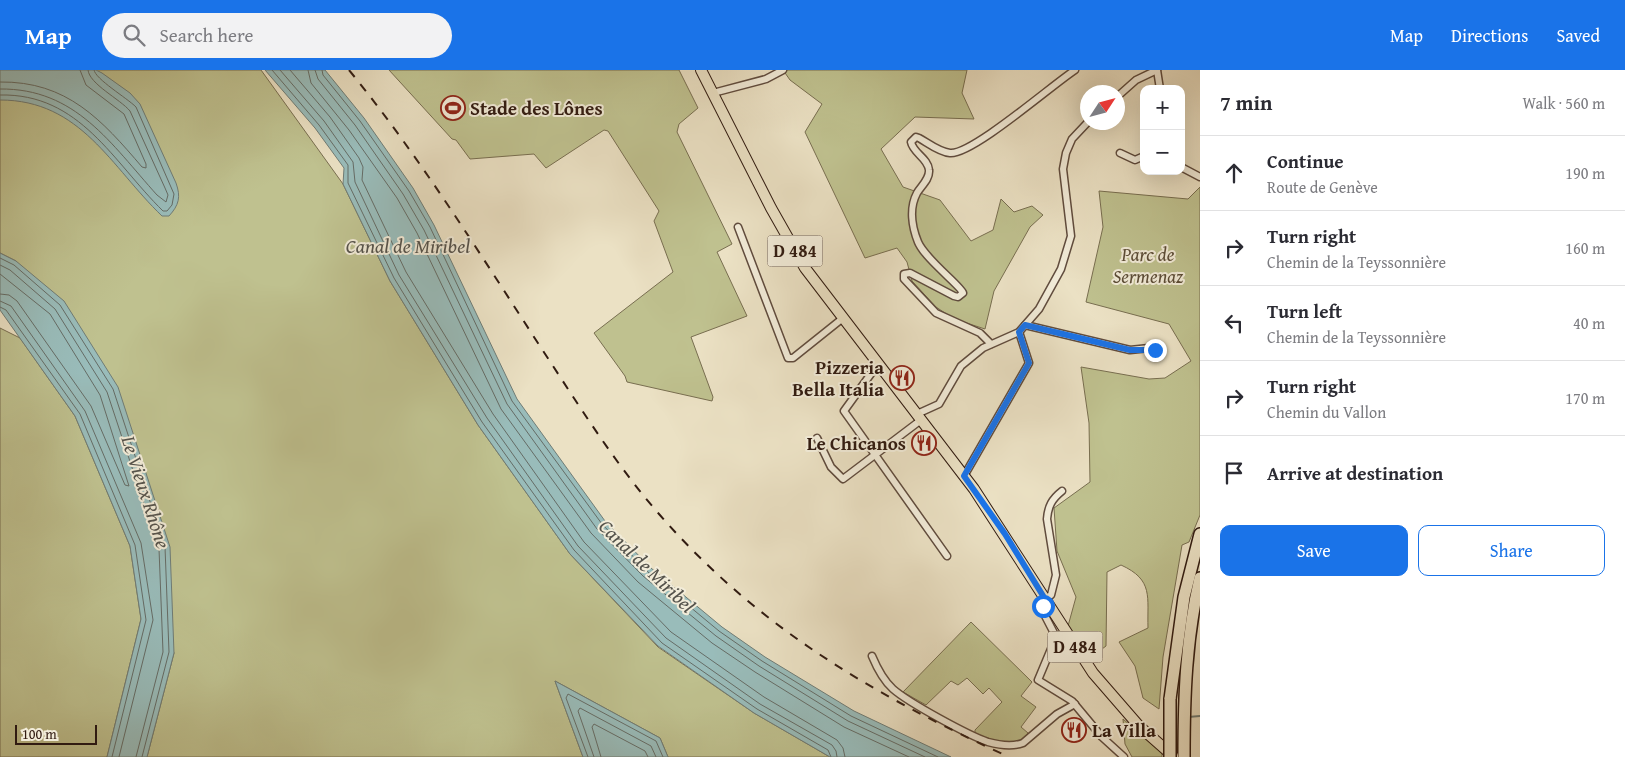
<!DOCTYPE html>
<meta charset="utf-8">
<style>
body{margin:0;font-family:"Gentium Book Plus",serif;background:#f2f2f3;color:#2b2b33}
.controls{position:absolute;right:15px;top:15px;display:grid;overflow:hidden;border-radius:10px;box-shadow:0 5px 20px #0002}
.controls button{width:45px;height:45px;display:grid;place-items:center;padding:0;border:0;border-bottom:1px solid #e1e1e2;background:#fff;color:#2b2b33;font:25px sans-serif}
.compass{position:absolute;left:1080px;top:15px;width:45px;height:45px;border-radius:50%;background:#fff;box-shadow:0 5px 20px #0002;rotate:54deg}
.scale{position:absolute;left:15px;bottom:12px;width:82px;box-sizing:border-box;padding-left:5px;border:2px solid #311b11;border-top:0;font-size:14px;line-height:18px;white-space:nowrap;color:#311b11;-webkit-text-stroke:4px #f2ecd9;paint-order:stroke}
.stop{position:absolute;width:15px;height:15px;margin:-11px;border:4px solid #1a73e8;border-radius:50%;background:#fff}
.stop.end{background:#1a73e8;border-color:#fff;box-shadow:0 1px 5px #0008}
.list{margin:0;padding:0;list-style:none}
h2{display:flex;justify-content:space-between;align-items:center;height:65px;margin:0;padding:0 20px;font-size:21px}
h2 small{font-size:16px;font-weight:400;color:#7c7c81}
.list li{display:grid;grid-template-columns:32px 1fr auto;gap:15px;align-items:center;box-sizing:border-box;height:75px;padding:0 20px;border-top:1px solid #e1e1e2}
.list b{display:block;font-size:19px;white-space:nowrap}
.list p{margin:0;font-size:16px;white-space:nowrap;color:#7c7c81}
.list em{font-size:16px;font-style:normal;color:#7c7c81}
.actions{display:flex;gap:10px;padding:15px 20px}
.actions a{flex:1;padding:11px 0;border:1px solid #1a73e8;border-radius:10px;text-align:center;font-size:18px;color:#1a73e8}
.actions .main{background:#1a73e8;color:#fff}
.icon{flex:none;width:28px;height:28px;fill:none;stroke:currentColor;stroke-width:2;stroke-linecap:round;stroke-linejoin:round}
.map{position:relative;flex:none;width:1200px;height:687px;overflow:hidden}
header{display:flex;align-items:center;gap:30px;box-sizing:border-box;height:70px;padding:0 25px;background:#1a73e8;color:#fff}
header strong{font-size:24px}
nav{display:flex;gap:28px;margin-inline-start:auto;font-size:18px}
.search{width:350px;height:45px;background:#f2f2f3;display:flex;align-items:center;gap:12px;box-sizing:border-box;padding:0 18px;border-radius:28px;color:#7c7c81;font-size:19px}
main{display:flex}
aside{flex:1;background:#fff}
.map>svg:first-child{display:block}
.green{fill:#bfc18f;stroke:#786e50}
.water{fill:#99bcba;stroke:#6f7c76}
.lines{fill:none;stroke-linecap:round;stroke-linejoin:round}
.shore{stroke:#656c66;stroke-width:1}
.stream{stroke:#6f7c76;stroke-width:2}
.minor-casing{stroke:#604c3e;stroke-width:9}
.primary-casing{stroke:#311b11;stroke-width:12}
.motorway-casing{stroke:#311b11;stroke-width:14}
.minor{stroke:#f2ecd9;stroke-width:6}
.primary{stroke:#ebe1c4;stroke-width:10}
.motorway{stroke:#ebe1c4;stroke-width:11}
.rail{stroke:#311b11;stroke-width:2;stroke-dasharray:9 9;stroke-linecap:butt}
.motorway-bridge-casing{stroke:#311b11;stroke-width:14;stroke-linecap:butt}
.motorway-bridge{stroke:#ebe1c4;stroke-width:11}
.route{stroke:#1a73e8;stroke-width:6}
.labels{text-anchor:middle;stroke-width:4;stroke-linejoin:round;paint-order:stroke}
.shield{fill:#f2ecd9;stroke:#6b5a4d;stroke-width:1}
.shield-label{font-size:18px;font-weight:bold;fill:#311b11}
.poi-label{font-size:19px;font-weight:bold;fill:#311b11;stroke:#f2ecd9;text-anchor:start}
.park-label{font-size:19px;font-style:italic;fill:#5c4d37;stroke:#f2ecd9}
.water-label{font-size:20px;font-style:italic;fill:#55534c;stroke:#f2ecd9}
</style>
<header>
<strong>Map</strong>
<div class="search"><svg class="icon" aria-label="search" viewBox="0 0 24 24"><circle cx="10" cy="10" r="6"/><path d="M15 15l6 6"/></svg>Search here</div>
<nav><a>Map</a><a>Directions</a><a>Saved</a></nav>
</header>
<main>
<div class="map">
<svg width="1200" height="687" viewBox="0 0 1200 687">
<rect width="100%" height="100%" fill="#ebe1c4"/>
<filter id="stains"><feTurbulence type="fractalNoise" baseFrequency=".004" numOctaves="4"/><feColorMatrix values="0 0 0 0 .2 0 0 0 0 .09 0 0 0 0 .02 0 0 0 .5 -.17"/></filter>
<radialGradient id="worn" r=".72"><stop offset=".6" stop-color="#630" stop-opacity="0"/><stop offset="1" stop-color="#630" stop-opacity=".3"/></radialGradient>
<g class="green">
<polygon points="0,0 261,0 343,114 390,211 478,355 570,484 658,577 754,643 830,687 668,687 660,668 555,611 583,687 147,687 174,583 16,191 0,183"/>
<polygon points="389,0 679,0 698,38 679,54 677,62 732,174 717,182 747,246 691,267 713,327 712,331 627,312 625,306 594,263 673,202 654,151 659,141 608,61 604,60 546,98 534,84 470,89 456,70 452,69"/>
<polygon points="783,0 967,0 962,23 974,49 915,47 881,79 903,117 940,130 971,171 993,160 1001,129 1014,142 1032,136 1043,145 1030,157 994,221 985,259 954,249 936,237 912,211 907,192 897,178 865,188 805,62 822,34 790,10"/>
<path d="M1200,117V445L1189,472L1182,475L1163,587L1159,639L1143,628L1135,596L1119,572L1148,558C1147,527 1154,510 1121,495L1107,502L1106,576L1098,582L1083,578L1068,556L1076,527L1057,481L1054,438L1090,412L1089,353L1081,297L1149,309L1165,308L1191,291L1169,254L1086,232L1103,157L1099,121L1188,129Z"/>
<polygon points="0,258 20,268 75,346 130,476 141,549 107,687 0,687"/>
<path d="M971,552L1032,612L1021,626L1036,637L1021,657L1028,663L1026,669C1011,676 989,673 975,663V660L1002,632L989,618L983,624L967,608L958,615L951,611L926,635L903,622Z"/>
<polygon points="1123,649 1162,683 1162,687 1132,687 1125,674"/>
</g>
<g class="water">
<path d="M0,0H96L102,3L130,23L140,34L176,113C181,127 179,135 169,146H162C111,97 81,30 0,30Z"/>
<polygon points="265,0 325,0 364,48 413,118 434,155 517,329 605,451 651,498 722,557 765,587 854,641 951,687 830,687 754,643 658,576 570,484 478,355 390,211 343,114 344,98 315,58"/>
<polygon points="0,183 16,191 64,231 118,317 170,477 174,583 147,687 107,687 141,549 130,476 75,346 0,240"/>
<polygon points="555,611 660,668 668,687 583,687"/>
</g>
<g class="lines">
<g class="shore">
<polyline points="272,0 319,55 348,95 348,113 394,208 482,352 574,480 662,573 757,639 828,680 831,687"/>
<polyline points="280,0 324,51 353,92 355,112 399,205 487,348 578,476 666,568 760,634 832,675 836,681 837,687"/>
<polyline points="290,0 330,47 359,88 363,97 362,110 406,202 493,344 584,472 671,562 764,627 837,670 843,678 845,687"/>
<polyline points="308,0 311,13 349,60 397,128 417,163 501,339 591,463 638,512 712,573 755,602 844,657 909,687"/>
<polyline points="315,0 318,9 355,55 403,124 424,160 507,334 597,459 643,506 716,566 759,596 848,651 925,687"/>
<polyline points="322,0 323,5 360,51 409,121 430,157 512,331 602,454 648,502 719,561 762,591 851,646 938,687"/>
<path d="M0,12C67,11 102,50 142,97L146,98V94L124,44L86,15L80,0"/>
<path d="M0,19C76,18 111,74 157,125L166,132L168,125L165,118L130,41C120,29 89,14 88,0"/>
<path d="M0,25C80,23 113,92 163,141H167L172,135L174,124L136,37C127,28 95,9 94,0"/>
<polyline points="0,188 14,195 60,235 113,319 165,477 169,582 142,687"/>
<polyline points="0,195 10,200 55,239 107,322 159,479 163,582 136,687"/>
<polyline points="0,204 50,244 100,325 129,416 125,415 91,336 17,231 9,225 0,224"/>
<polyline points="0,231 11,236 85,341 141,473 153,550 119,687"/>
<polyline points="0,237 6,240 80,344 135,475 146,550 112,687"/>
<polyline points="588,687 566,628 568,624 656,671 663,687"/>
<polyline points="594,687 578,641 580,638 651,676 656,687"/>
<polyline points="601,687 592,657 594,654 645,681 648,687"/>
</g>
<polyline class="stream" points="1188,647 1200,646"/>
<defs>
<g id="minor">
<polyline points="1157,0 1160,19"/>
<polyline points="713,23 766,9 783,0"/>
<polyline points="1118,26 1136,10 1157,0"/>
<polyline points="1120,83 1135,90 1144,86"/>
<polyline points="1181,97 1200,107"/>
<polyline points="738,157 788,288 793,288 843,248"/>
<polyline points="1025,255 1130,280 1149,278 1157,282"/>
<path d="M991,274L980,263L936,243L904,209V204L910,203L954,226L958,227L963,223C961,216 925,189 918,172C912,157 909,138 917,123C921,116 930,109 929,100C928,88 913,83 911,72L916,67L919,68C928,73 939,82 950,83C972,85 1052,15 1075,0"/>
<polyline points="878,294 844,341 947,486"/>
<polyline points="917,344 939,334 961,296 983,278 1019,262 1039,239 1061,199 1071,166 1063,99 1066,83 1072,69 1088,52"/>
<polyline points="817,368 831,397 843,409 921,350"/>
<polyline points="964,406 1029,293 1019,262"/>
<path d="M1062,421C1052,429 1048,436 1047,449L1056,505L1051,525L1045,529L1042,540L1056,567L1038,610L1072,631L1102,667L1124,687"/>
<path d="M872,586C877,598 883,610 893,619C909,633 968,665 988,672C999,675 1012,677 1023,673L1057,644L1075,634"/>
</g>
<polyline id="primary" points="701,0 771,138 805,198 974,419 1093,603 1139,656 1173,686"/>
<g id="motorway">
<polyline points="1170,629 1184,527 1200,464"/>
<path d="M1184,687C1184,626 1186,568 1200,508"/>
</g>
</defs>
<use href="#minor" class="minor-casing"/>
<use href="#primary" class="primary-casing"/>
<use href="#motorway" class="motorway-casing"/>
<use href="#minor" class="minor"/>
<use href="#primary" class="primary"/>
<use href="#motorway" class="motorway"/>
<path class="rail" d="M349,0C424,92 486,194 551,293C585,345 618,397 659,444C758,558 874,625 1009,687"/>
<defs>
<polyline id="motorway-bridge" points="1170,629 1170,687"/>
</defs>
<use href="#motorway-bridge" class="motorway-bridge-casing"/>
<use href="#motorway-bridge" class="motorway-bridge"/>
</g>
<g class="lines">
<polyline class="route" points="1043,536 1045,529 1005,464 964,406 1029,293 1019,262 1025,255 1130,280 1155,280"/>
</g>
<defs>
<symbol id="stadium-ring" viewBox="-11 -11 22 22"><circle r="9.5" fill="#f2ecd9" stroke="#8f2418" stroke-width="1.5"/><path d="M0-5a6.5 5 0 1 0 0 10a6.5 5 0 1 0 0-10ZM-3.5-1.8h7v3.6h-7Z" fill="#8f2418"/></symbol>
<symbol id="restaurant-ring" viewBox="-11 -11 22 22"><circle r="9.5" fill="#f2ecd9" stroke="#8f2418" stroke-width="1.5"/><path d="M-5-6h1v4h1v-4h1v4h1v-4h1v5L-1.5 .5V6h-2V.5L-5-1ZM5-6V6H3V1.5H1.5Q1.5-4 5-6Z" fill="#8f2418"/></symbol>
</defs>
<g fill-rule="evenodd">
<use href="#stadium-ring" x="439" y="24" width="28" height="28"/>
<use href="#restaurant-ring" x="888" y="294" width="28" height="28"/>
<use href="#restaurant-ring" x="910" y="359" width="28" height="28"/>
<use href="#restaurant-ring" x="1060" y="646" width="28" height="28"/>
</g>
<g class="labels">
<g class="shield">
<rect x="767.5" y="165.5" width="55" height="31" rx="4"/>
<rect x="1047.5" y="561.5" width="55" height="31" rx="4"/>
</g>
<g class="shield-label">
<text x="795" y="187">D 484</text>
<text x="1075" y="583">D 484</text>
</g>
<g class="poi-label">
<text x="470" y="45">Stade des Lônes</text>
<text x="884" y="304" text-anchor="end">Pizzeria<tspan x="884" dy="22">Bella Italia</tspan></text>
<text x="906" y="380" text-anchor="end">Le Chicanos</text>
<text x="1092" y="667">La Villa</text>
</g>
<g class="park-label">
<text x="1148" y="191">Parc de<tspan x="1148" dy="22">Sermenaz</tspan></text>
</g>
<g class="water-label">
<text x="408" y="183">Canal de Miribel</text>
<text transform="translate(146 422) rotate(72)" y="7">Le Vieux Rhône</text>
<text transform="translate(647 496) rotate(44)" y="7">Canal de Miribel</text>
</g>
</g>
<rect width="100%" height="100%" filter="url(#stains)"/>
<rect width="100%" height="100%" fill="url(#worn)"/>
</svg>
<div class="controls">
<button>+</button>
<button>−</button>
</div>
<svg class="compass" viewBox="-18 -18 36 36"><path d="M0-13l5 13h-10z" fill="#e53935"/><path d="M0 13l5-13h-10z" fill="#7c7c81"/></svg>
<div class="scale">100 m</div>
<div class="stop" style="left:1043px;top:536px"></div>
<div class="stop end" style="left:1155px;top:280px"></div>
</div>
<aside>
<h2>7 min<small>Walk · 560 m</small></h2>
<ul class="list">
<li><svg class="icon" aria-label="ahead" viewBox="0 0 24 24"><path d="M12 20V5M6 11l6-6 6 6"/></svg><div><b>Continue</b><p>Route de Genève</p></div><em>190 m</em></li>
<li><svg class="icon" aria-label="right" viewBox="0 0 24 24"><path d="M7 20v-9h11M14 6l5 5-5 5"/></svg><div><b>Turn right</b><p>Chemin de la Teyssonnière</p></div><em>160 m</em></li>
<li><svg class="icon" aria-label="left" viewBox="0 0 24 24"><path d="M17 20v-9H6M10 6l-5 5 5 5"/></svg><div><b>Turn left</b><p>Chemin de la Teyssonnière</p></div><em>40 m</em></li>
<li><svg class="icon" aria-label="right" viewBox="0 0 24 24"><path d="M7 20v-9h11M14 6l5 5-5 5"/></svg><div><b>Turn right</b><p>Chemin du Vallon</p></div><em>170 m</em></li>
<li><svg class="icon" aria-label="arrive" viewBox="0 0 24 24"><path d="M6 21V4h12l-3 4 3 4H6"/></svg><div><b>Arrive at destination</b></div></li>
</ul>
<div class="actions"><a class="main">Save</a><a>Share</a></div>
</aside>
</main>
